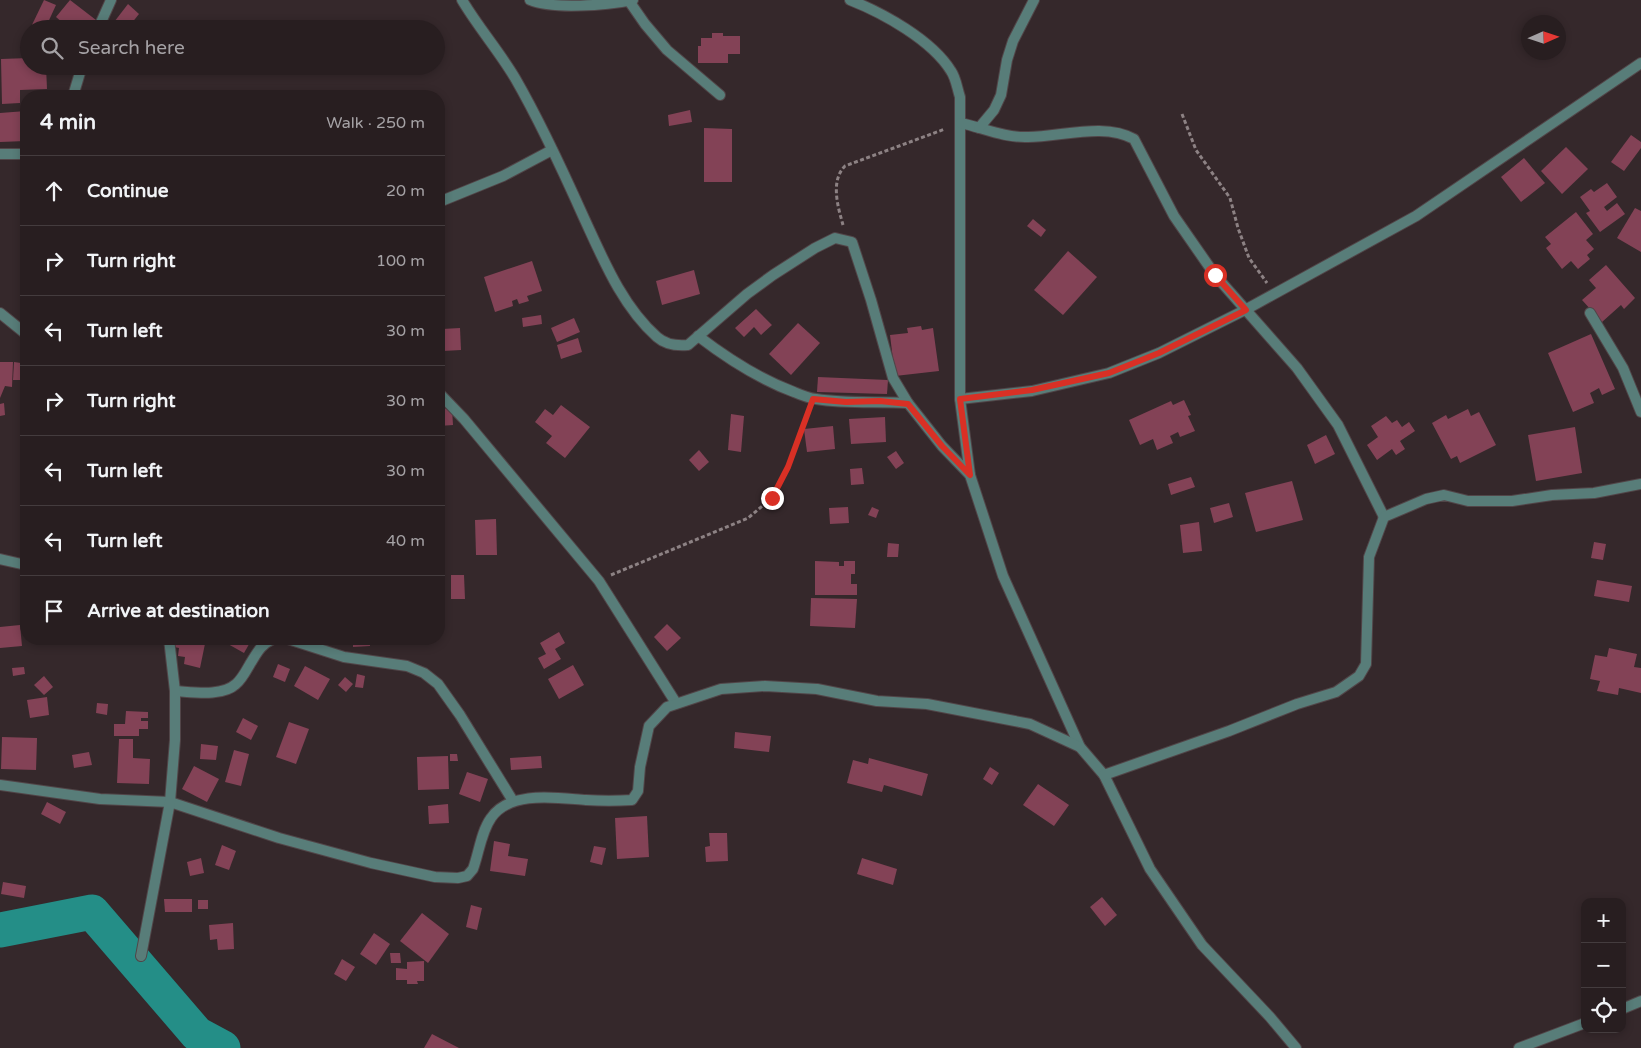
<!DOCTYPE html>
<meta charset="utf-8">
<style>
body{margin:0;font-family:"Varela Round",sans-serif;background:#302729;color:#f1f3f6}
.controls{position:absolute;right:15px;bottom:15px;display:grid;overflow:hidden;border-radius:10px;box-shadow:0 2px 8px #0003}
.controls button{width:45px;height:45px;display:grid;place-items:center;padding:0;border:0;border-bottom:1px solid #443c3e;background:#281e20;color:#f1f3f6;font:25px sans-serif}
.compass{position:absolute;left:1521px;top:15px;width:45px;height:45px;border-radius:50%;background:#281e20;box-shadow:0 2px 8px #0003;rotate:87deg}
.stop{position:absolute;width:15px;height:15px;margin:-11px;border:4px solid #d93025;border-radius:50%;background:#fff}
.stop.end{background:#d93025;border-color:#fff;box-shadow:0 1px 5px #0008}
.list{margin:0;padding:0;list-style:none}
h2{display:flex;justify-content:space-between;align-items:center;height:65px;margin:0;padding:0 20px;font-size:21px}
h2 small{font-size:16px;font-weight:400;color:#a5a2a5}
.list li{display:grid;grid-template-columns:32px 1fr auto;gap:15px;align-items:center;box-sizing:border-box;height:70px;padding:0 20px;border-top:1px solid #443c3e}
.list b{display:block;font-size:19px;white-space:nowrap}
.list em{font-size:16px;font-style:normal;color:#a5a2a5}
.icon{flex:none;width:28px;height:28px;fill:none;stroke:currentColor;stroke-width:2;stroke-linecap:round;stroke-linejoin:round}
.map{position:relative;flex:none;width:1641px;height:1048px;overflow:hidden}
.search{position:absolute;background:#281e20;box-shadow:0 2px 8px #0003;left:20px;top:20px;width:425px;height:55px;display:flex;align-items:center;gap:12px;box-sizing:border-box;padding:0 18px;border-radius:28px;color:#a5a2a5;font-size:19px}
.panel{position:absolute;background:#281e20;box-shadow:0 2px 8px #0003;left:20px;top:90px;width:425px;height:555px;border-radius:20px}
.map>svg:first-child{display:block}
.lines{fill:none;stroke-linecap:round;stroke-linejoin:round}
.river{stroke:#248e87;stroke-width:35}
.building{fill:#834256}
.minor-casing{stroke:#514548;stroke-width:12}
.path{stroke:#8d8284;stroke-width:3;stroke-dasharray:4 2.5;stroke-linecap:butt}
.minor{stroke:#587d79;stroke-width:10}
.route{stroke:#d93025;stroke-width:6}
</style>
<div class="map">
<svg width="1641" height="1048" viewBox="0 0 1641 1048">
<rect width="100%" height="100%" fill="#35282b"/>
<g class="lines">
<polyline class="river" points="0,930 92,912 197,1034 223,1048"/>
</g>
<g class="building">
<polygon points="44,0 56,5 45,29 30,29"/>
<polygon points="70,0 96,20 89,29 70,29 56,17"/>
<polygon points="128,4 139,14 127,29 114,29 111,26"/>
<polygon points="712,33 723,33 723,36 740,36 740,54 728,54 728,63 698,63 698,46 701,46 701,38 712,38"/>
<polygon points="29,58 29,66 46,66 47,89 20,90 20,103 2,104 1,59"/>
<polygon points="690,110 692,122 669,126 668,115"/>
<polygon points="26,111 26,141 0,142 0,113"/>
<polygon points="704,128 732,129 732,182 704,182"/>
<polygon points="1631,135 1641,142 1641,148 1624,171 1611,162"/>
<polygon points="1566,147 1588,169 1562,194 1541,171"/>
<polygon points="1524,158 1545,183 1521,202 1501,177"/>
<polygon points="1607,183 1617,197 1604,207 1607,211 1617,203 1625,214 1600,232 1586,213 1590,211 1580,197 1591,189 1594,192"/>
<polygon points="1635,208 1641,211 1641,252 1617,238"/>
<polygon points="1576,212 1593,234 1586,240 1594,249 1587,255 1590,259 1578,269 1571,261 1562,269 1546,248 1551,244 1545,237"/>
<polygon points="1033,219 1046,230 1041,237 1027,226"/>
<polygon points="1068,251 1097,277 1063,315 1034,290"/>
<polygon points="532,261 542,291 527,296 529,301 519,304 517,299 512,301 513,306 495,312 484,277"/>
<polygon points="1606,265 1635,298 1624,309 1621,305 1602,322 1582,300 1596,288 1589,280"/>
<polygon points="694,270 700,294 662,305 656,281"/>
<polygon points="756,309 772,325 761,335 754,327 744,337 735,328"/>
<polygon points="541,315 542,324 523,327 522,318"/>
<polygon points="574,318 580,332 557,342 551,328"/>
<polygon points="798,323 820,343 791,375 769,354"/>
<polygon points="921,326 922,330 933,328 939,371 895,376 890,335 908,333 907,328"/>
<polygon points="460,328 461,350 443,351 442,329"/>
<polygon points="1591,334 1615,389 1602,395 1599,388 1590,393 1594,403 1573,412 1548,353"/>
<polygon points="578,338 582,352 561,359 557,345"/>
<polygon points="0,362 13,362 12,387 5,386 0,398"/>
<polygon points="14,362 21,363 20,380 13,380"/>
<polygon points="818,377 888,380 887,394 817,392"/>
<polygon points="1184,400 1191,415 1188,416 1195,431 1180,437 1178,432 1170,436 1173,443 1157,450 1153,439 1140,445 1129,420 1171,401 1173,405"/>
<polygon points="4,403 5,415 0,416 0,404"/>
<polygon points="561,405 590,427 565,458 546,443 552,436 535,422 545,409 553,415"/>
<polygon points="452,408 453,425 439,426 439,409"/>
<polygon points="1468,409 1471,416 1479,412 1496,445 1460,463 1457,456 1451,459 1432,423 1446,415 1448,419"/>
<polygon points="731,414 744,416 741,452 728,450"/>
<polygon points="1386,416 1392,423 1397,420 1402,427 1409,422 1415,431 1400,441 1405,449 1396,455 1392,449 1377,460 1367,445 1378,437 1371,426"/>
<polygon points="885,417 886,442 851,444 849,419"/>
<polygon points="833,426 835,449 807,452 804,429"/>
<polygon points="1575,427 1582,473 1536,481 1528,435"/>
<polygon points="1326,435 1335,454 1315,464 1307,445"/>
<polygon points="699,450 709,462 699,471 689,460"/>
<polygon points="896,451 904,463 896,469 887,457"/>
<polygon points="862,468 864,484 851,485 850,469"/>
<polygon points="1191,477 1195,487 1171,495 1168,484"/>
<polygon points="1292,481 1303,520 1256,532 1245,493"/>
<polygon points="26,483 26,500 24,500 22,484"/>
<polygon points="1229,503 1233,517 1214,523 1210,508"/>
<polygon points="848,507 849,523 830,524 829,508"/>
<polygon points="872,507 879,510 876,518 868,515"/>
<polygon points="496,519 497,555 476,555 475,520"/>
<polygon points="439,522 444,541 439,542"/>
<polygon points="1199,522 1202,551 1183,553 1180,525"/>
<polygon points="1594,542 1606,544 1603,560 1591,558"/>
<polygon points="888,543 899,544 898,557 887,557"/>
<polygon points="815,561 839,562 839,566 844,566 844,561 855,561 855,574 851,574 851,584 857,584 857,595 815,595"/>
<polygon points="451,575 464,575 465,599 451,599"/>
<polygon points="1597,580 1632,586 1629,602 1594,596"/>
<polygon points="811,598 857,599 855,628 810,626"/>
<polygon points="667,624 681,638 667,651 654,637"/>
<polygon points="20,625 22,646 0,648 0,627"/>
<polygon points="559,632 565,643 555,649 561,659 544,669 538,658 546,654 540,643"/>
<polygon points="176,639 206,639 200,668 184,664 185,657 178,656 179,648 174,647"/>
<polygon points="219,639 252,639 244,653"/>
<polygon points="353,639 370,639 370,646 353,647"/>
<polygon points="1609,648 1637,654 1634,667 1641,668 1641,693 1619,688 1618,695 1597,691 1600,681 1590,679 1595,655 1607,657"/>
<polygon points="278,664 290,669 285,682 273,677"/>
<polygon points="573,665 584,685 559,699 548,679"/>
<polygon points="305,666 330,679 318,700 294,686"/>
<polygon points="24,667 25,674 13,676 12,668"/>
<polygon points="357,674 365,676 363,688 355,687"/>
<polygon points="44,676 53,687 44,695 34,685"/>
<polygon points="345,677 353,684 346,692 338,685"/>
<polygon points="47,697 49,715 30,718 27,700"/>
<polygon points="97,703 108,704 107,715 96,713"/>
<polygon points="126,711 148,712 148,718 141,718 141,721 148,721 148,729 139,729 139,736 114,736 114,724 125,724"/>
<polygon points="243,718 258,726 251,740 236,732"/>
<polygon points="289,722 309,729 296,764 276,757"/>
<polygon points="735,732 771,736 769,752 734,748"/>
<polygon points="2,737 37,738 36,770 1,769"/>
<polygon points="119,739 133,739 133,758 150,759 149,784 117,783"/>
<polygon points="201,744 218,746 216,760 200,759"/>
<polygon points="234,750 249,754 241,786 225,782"/>
<polygon points="89,752 92,765 74,768 72,755"/>
<polygon points="450,754 457,754 458,761 450,761"/>
<polygon points="448,756 449,789 418,790 417,757"/>
<polygon points="541,756 542,768 511,770 510,758"/>
<polygon points="869,758 928,774 922,796 884,785 882,792 847,783 853,760 868,764"/>
<polygon points="194,766 219,779 207,802 182,789"/>
<polygon points="990,767 999,773 992,785 983,779"/>
<polygon points="467,772 488,779 480,802 459,794"/>
<polygon points="1038,784 1069,805 1054,826 1023,805"/>
<polygon points="47,802 66,812 60,824 41,814"/>
<polygon points="448,804 449,823 429,824 428,806"/>
<polygon points="647,816 649,857 617,859 615,818"/>
<polygon points="709,833 727,833 728,861 706,862 705,847 710,846"/>
<polygon points="494,841 510,844 508,856 528,859 525,876 490,871"/>
<polygon points="222,845 236,851 229,870 215,865"/>
<polygon points="594,846 606,848 602,865 590,862"/>
<polygon points="201,858 204,873 190,876 187,862"/>
<polygon points="862,858 897,869 893,885 857,874"/>
<polygon points="3,882 26,886 24,898 1,894"/>
<polygon points="1102,897 1117,915 1105,926 1090,907"/>
<polygon points="164,899 192,899 192,912 165,912"/>
<rect x="198" y="900" width="10" height="9"/>
<polygon points="471,905 482,908 477,930 466,927"/>
<polygon points="422,913 449,934 428,963 400,941"/>
<polygon points="233,923 234,949 218,950 217,939 210,940 209,925"/>
<polygon points="374,933 390,944 376,965 360,954"/>
<polygon points="390,953 400,953 401,963 391,963"/>
<polygon points="342,959 355,967 346,981 334,974"/>
<polygon points="424,961 424,981 417,981 418,984 407,984 407,980 396,980 396,968 407,969 407,962"/>
<polygon points="432,1034 459,1048 424,1048"/>
</g>
<g class="lines">
<defs>
<g id="minor">
<path d="M462,0C478,27 499,51 515,78C541,123 563,171 584,218C603,259 622,306 657,337C666,345 677,346 688,345L747,294L773,275L815,248L835,238L852,242L871,300L893,378L908,403L942,446L970,475"/>
<path d="M530,0C554,10 607,5 633,0"/>
<path d="M850,0C883,13 932,40 951,71C956,78 957,88 960,97V399L970,475L1003,576L1080,747L1104,775L1150,869L1202,945L1270,1017L1296,1048"/>
<polyline points="629,1 645,24 667,50 720,95"/>
<polyline points="98,29 111,0"/>
<polyline points="73,96 82,66"/>
<path d="M961,123C983,128 1005,138 1028,137C1061,137 1104,122 1134,139L1174,216L1215,275L1297,368L1338,425L1384,517"/>
<polyline points="979,128 994,110 1001,95 1007,60 1013,41 1034,0"/>
<polyline points="0,154 26,154"/>
<polyline points="439,202 503,176 552,150"/>
<polyline points="0,313 26,334"/>
<polyline points="1590,313 1623,368 1641,412"/>
<path d="M698,336C728,359 759,379 794,392C801,395 808,398 816,399C847,404 877,401 908,403"/>
<polyline points="439,393 464,419 599,581 676,703"/>
<polyline points="960,399 1032,391 1109,373 1159,353 1245,310 1416,216 1641,63"/>
<polyline points="0,559 26,565"/>
<polyline points="288,639 344,657 407,666 424,673 438,684 460,715 513,801"/>
<path d="M175,691C193,692 222,697 236,684C242,679 246,671 250,664C257,653 260,645 273,639"/>
<polyline points="1104,775 1229,731 1297,704 1336,692 1359,676 1366,664 1369,557 1384,517 1426,499 1444,495 1468,501 1512,501 1552,495 1594,493 1641,484"/>
<path d="M0,785L100,799L170,802L279,838L371,863L435,877L458,878L467,876L473,869C479,853 481,832 491,818C510,790 557,798 586,800C601,801 617,801 632,800L638,791L640,767L649,726L667,707L721,689L765,686L817,689L877,701L927,704L1030,724L1080,747"/>
<polyline points="141,956 170,802 175,740 175,691 169,639"/>
<polyline points="1622,1009 1641,1001"/>
<polyline points="1519,1048 1585,1023"/>
</g>
</defs>
<use href="#minor" class="minor-casing"/>
<g class="path">
<polyline points="1182,114 1196,150 1230,198 1238,228 1249,258 1267,283"/>
<path d="M843,225C838,207 830,181 845,166L945,129"/>
<polyline points="611,575 748,518 772,498 788,467 808,411"/>
</g>
<use href="#minor" class="minor"/>
</g>
<g class="lines">
<polyline class="route" points="772,498 788,467 813,399 846,402 880,401 908,404 942,446 970,475 960,399 1032,390 1109,373 1159,353 1246,310 1215,275"/>
</g>
</svg>
<div class="controls">
<button>+</button>
<button>−</button>
<button><svg class="icon" aria-label="locate" viewBox="0 0 24 24"><circle cx="12" cy="12" r="6"/><path d="M12 2v4M12 18v4M2 12h4M18 12h4"/></svg></button>
</div>
<svg class="compass" viewBox="-18 -18 36 36"><path d="M0-13l5 13h-10z" fill="#e53935"/><path d="M0 13l5-13h-10z" fill="#a5a2a5"/></svg>
<div class="stop" style="left:1215px;top:275px"></div>
<div class="stop end" style="left:772px;top:498px"></div>
<div class="search"><svg class="icon" aria-label="search" viewBox="0 0 24 24"><circle cx="10" cy="10" r="6"/><path d="M15 15l6 6"/></svg>Search here</div>
<section class="panel">
<h2>4 min<small>Walk · 250 m</small></h2>
<ul class="list">
<li><svg class="icon" aria-label="ahead" viewBox="0 0 24 24"><path d="M12 20V5M6 11l6-6 6 6"/></svg><div><b>Continue</b></div><em>20 m</em></li>
<li><svg class="icon" aria-label="right" viewBox="0 0 24 24"><path d="M7 20v-9h11M14 6l5 5-5 5"/></svg><div><b>Turn right</b></div><em>100 m</em></li>
<li><svg class="icon" aria-label="left" viewBox="0 0 24 24"><path d="M17 20v-9H6M10 6l-5 5 5 5"/></svg><div><b>Turn left</b></div><em>30 m</em></li>
<li><svg class="icon" aria-label="right" viewBox="0 0 24 24"><path d="M7 20v-9h11M14 6l5 5-5 5"/></svg><div><b>Turn right</b></div><em>30 m</em></li>
<li><svg class="icon" aria-label="left" viewBox="0 0 24 24"><path d="M17 20v-9H6M10 6l-5 5 5 5"/></svg><div><b>Turn left</b></div><em>30 m</em></li>
<li><svg class="icon" aria-label="left" viewBox="0 0 24 24"><path d="M17 20v-9H6M10 6l-5 5 5 5"/></svg><div><b>Turn left</b></div><em>40 m</em></li>
<li><svg class="icon" aria-label="arrive" viewBox="0 0 24 24"><path d="M6 21V4h12l-3 4 3 4H6"/></svg><div><b>Arrive at destination</b></div></li>
</ul>
</section>
</div>
